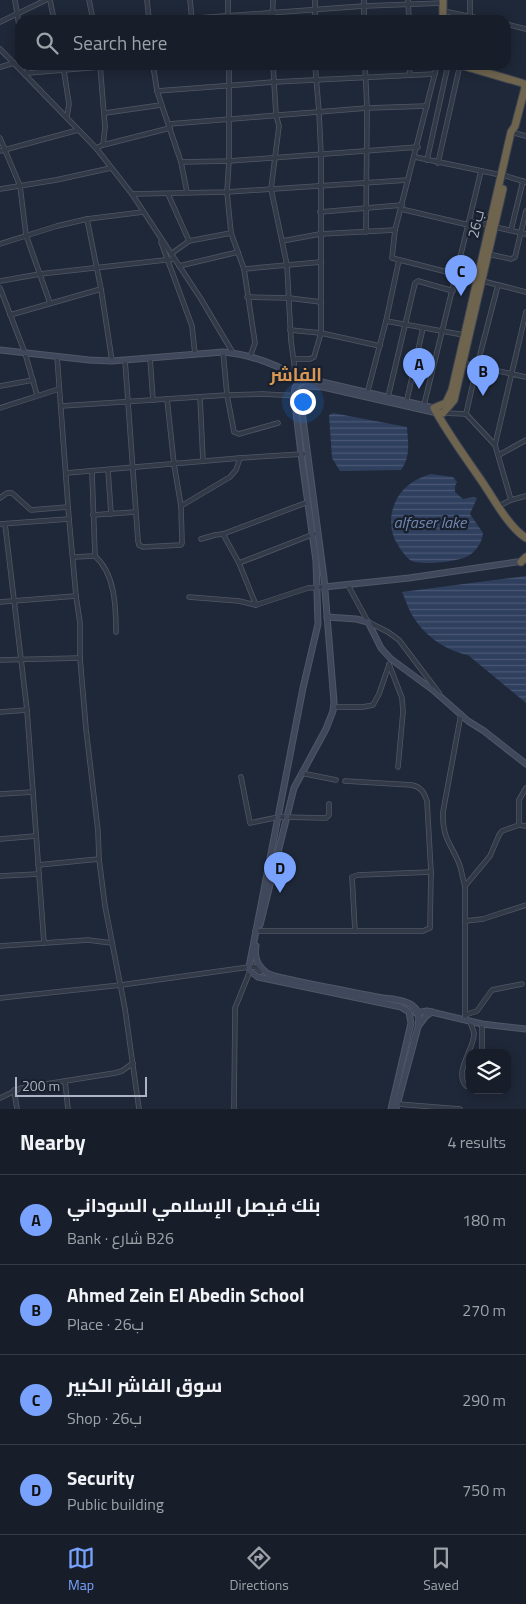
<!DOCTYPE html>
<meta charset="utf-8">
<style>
body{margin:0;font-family:"Titillium Web",Cairo,sans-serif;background:#242b36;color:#f1f3f6}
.controls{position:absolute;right:15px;bottom:15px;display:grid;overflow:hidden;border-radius:10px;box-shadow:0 2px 12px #0003}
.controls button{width:45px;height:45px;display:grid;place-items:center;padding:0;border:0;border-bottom:1px solid #363c47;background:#171e2a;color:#f1f3f6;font:25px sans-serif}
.scale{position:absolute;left:15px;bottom:12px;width:132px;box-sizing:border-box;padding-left:5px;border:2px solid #acb4c5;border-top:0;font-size:14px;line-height:18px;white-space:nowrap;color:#acb4c5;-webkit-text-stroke:4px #181f2d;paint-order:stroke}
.you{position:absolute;left:302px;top:401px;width:18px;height:18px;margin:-12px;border:4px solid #fff;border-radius:50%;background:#1a73e8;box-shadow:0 0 0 8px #1a73e833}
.badge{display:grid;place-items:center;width:32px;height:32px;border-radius:50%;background:#78a2fe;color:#111;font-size:16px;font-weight:700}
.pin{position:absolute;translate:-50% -41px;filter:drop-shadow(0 1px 2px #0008)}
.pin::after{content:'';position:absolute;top:26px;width:18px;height:15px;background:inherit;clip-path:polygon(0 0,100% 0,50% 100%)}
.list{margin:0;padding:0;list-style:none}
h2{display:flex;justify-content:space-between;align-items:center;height:65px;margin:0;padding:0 20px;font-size:21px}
h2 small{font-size:16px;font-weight:400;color:#9ea2a8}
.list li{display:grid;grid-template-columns:32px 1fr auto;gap:15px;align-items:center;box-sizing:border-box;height:90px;padding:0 20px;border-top:1px solid #363c47}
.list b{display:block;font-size:19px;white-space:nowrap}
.list p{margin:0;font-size:16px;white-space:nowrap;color:#9ea2a8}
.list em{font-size:16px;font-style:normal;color:#9ea2a8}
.icon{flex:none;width:28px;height:28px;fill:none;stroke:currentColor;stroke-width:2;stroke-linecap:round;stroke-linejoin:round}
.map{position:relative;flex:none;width:526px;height:1109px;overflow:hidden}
.search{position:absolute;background:#171e2a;box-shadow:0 2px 12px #0003;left:15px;right:15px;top:15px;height:55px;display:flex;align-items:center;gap:12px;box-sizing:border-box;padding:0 18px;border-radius:15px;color:#9ea2a8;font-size:19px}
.sheet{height:425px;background:#171e2a}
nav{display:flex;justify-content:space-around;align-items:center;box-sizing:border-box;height:70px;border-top:1px solid #363c47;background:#171e2a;font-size:14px;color:#9ea2a8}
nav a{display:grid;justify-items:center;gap:2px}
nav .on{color:#78a2fe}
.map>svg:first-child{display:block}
.water{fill:url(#water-rules)}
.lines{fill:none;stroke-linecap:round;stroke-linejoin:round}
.street-casing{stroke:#505766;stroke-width:5.5}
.secondary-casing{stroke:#505766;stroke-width:7}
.highway-casing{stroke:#3d4453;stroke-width:9}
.street{stroke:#323a48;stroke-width:4}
.secondary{stroke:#40485c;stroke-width:5}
.highway{stroke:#6f654f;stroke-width:7}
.labels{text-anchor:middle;stroke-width:4.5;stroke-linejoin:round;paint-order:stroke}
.street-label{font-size:15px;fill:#acb4c5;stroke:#181f2d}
.water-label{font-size:16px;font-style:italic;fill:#7288b0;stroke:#181f2d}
.quarter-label{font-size:18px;font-weight:bold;fill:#d99753;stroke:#181f2d}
</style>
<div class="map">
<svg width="526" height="1109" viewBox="0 0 526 1109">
<defs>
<pattern id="water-rules" width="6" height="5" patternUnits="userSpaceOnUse" patternTransform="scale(1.25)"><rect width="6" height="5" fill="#2f3f5e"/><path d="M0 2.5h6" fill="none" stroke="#4a5874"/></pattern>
</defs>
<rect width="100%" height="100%" fill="#1f2838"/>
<g class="water">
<path d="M333,413L407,427C408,443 411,456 401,470L340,471L332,458L329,415Z"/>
<path d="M431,474L453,477L457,482L455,486V492L463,499L473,497L477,498L470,514L483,533C482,543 475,553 466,557C455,562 419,566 410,560C405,556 401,550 398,545C385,526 391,497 410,484C416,479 424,476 431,474Z"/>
<path d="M526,576V703L468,655C447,651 426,637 414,618C409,611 406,601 402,592Z"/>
</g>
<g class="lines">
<defs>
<g id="street">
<polyline points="15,0 20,32"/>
<polyline points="50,0 54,20"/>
<polyline points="89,0 93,20"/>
<polyline points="147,0 149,20"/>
<polyline points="190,0 192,20"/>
<polyline points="228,0 228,20"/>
<polyline points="315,0 315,20"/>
<polyline points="364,0 364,20"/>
<polyline points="408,0 409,20"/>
<polyline points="443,11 487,20"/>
<polyline points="470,16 470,0"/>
<polyline points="170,20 364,6 443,3"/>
<polyline points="272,20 273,0"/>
<polyline points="0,22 46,0"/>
<polyline points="506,24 526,29"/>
<polyline points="0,49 96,148 132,194 201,299 233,353"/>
<polyline points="26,65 28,73"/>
<polyline points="63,65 69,104 67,117"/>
<polyline points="153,65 157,91 181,162 187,192"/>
<polyline points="229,65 229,161 227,192 231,233 244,269 255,343 250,357"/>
<polyline points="273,65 276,115 279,126 271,189 287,265 291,341 296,378"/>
<polyline points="365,65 367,108 366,232"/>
<polyline points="409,65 410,75"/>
<polyline points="437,65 395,230 392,258 526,292"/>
<polyline points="0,67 14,63"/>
<polyline points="25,74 28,73 124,65"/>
<polyline points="157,91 274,82 435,74"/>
<polyline points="105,113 161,105"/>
<polyline points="169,124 367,108 427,106"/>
<polyline points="511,132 526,136"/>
<polyline points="0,138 20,186 26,235 50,303"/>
<polyline points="103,145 170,128"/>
<polyline points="96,148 103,145 105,127 100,65"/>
<polyline points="0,151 78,130"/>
<polyline points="415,157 501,175"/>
<polyline points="427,160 448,65"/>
<polyline points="181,162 229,161 418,147"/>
<polyline points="438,163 460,65"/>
<polyline points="506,176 526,182"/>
<polyline points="0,189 56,180 111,168"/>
<polyline points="132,194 227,192 408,180"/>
<polyline points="168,194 189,241 171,254"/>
<polyline points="401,209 469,225"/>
<polyline points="320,212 402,205"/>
<polyline points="87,219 101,289 112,361"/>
<polyline points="469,221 481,171"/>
<polyline points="495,227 526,234"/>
<polyline points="511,230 523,181"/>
<polyline points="189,241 231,233"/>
<polyline points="282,241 320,234 395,230"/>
<polyline points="161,242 192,326 195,354"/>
<polyline points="0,244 57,226 87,219 143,212"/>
<polyline points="488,254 511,259 515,257 526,211"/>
<polyline points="179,266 238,252"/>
<polyline points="244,269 321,262"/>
<polyline points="0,281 40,274 174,259"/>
<polyline points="0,288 25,353 37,395"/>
<polyline points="247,297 289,298 321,302"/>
<polyline points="10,315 101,289"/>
<polyline points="386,321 464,335"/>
<polyline points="290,330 321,333 380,346"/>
<polyline points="223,352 227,395 234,432 239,434 278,423"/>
<polyline points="150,358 153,400"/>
<polyline points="294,359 310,359 314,357 321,333 321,155 319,112 315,65"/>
<polyline points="125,360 138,541 139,545 143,547 181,545 182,543 181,506 174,464 167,399"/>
<polyline points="462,363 526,377"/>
<polyline points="0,386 33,380"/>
<polyline points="367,394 386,321 399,260"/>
<polyline points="200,397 203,461"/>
<polyline points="388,397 415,283 418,281 453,291"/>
<polyline points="406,404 423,328"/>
<polyline points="424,405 469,221 490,225"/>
<polyline points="61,406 227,395 262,394 301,396"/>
<polyline points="0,408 59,389"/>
<polyline points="443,413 466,414 495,445"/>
<polyline points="466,414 477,366 498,285"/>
<polyline points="499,455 526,440"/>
<polyline points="108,470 111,514"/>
<polyline points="66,473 240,458 303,454"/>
<polyline points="0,498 7,493 12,493 31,510 68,507"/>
<polyline points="511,500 495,445 526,312"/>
<polyline points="181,506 230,477 236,470 240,458"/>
<polyline points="499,506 511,500 526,496"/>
<polyline points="93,515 135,512"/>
<polyline points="0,524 69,519"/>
<polyline points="5,524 27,710 44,943"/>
<polyline points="223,534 239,563 256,605"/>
<polyline points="201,539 215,535 223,534 308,502"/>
<path d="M95,556C115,574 116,606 116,632"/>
<polyline points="73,557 95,556 92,472"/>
<polyline points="239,563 314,534"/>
<polyline points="348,585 368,622 388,632 399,640 439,693"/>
<polyline points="76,596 80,623 80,658 86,729 98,831 99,859 105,906 125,1009 139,1109"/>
<polyline points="189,597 239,601 256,605 308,588 324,587"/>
<polyline points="0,602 76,596 69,519 57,356"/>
<polyline points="0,660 80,658"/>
<polyline points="389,664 402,698 403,712 398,767"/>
<polyline points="333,707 363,707 373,705 379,694 389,665"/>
<polyline points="0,712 27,710"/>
<path d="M461,714L443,812C442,840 452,844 460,866C462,873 463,880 465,886V1020"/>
<polyline points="301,773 336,780"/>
<polyline points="241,777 250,823 279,817 326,818 329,815 329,804"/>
<polyline points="0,794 33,792"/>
<polyline points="519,825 519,800 526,788"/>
<polyline points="0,839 36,836"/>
<polyline points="38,865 99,859"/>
<polyline points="0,876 39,874"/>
<polyline points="465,886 490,856 499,835 502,831 519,825 526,826"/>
<polyline points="465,921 483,919 526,905"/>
<path d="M255,931H423L430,928L431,872L427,801C424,792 421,787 412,785L345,781"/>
<polyline points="355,931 352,877 358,875 431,872"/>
<polyline points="0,946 88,940 112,943"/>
<polyline points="0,998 121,985 249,967 256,967 262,971"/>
<polyline points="465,1015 477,1011 492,990 522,984"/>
<polyline points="482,1053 482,1024"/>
<polyline points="65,1081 68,1109"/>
<path d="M470,1086H466C453,1072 475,1048 474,1033C473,1029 471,1025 470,1021"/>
<polyline points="14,1090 17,1109"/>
<polyline points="0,1098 21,1088 115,1073 122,1071 133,1063"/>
<polyline points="397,1104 460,1109"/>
<polyline points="234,1109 235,1008 250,971"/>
</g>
<g id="secondary">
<path d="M0,350L89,360L112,361L223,352C247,354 284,365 301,382"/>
<polyline points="324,587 409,578 523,561"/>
<polyline points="327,617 356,619 368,622 381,648 391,659 433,690 468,721 484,731 526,764"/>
<polyline points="260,925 294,788 326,729 333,711 334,702 324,578 301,404 301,390 307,386 323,387 437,413"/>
<path d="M256,946C254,956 257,966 267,973C274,977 284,978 292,980C322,987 353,992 383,998C392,999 406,1000 413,1006C420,1011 419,1020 418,1027L396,1109"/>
<polyline points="416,1013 427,1011 482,1024 526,1029"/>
<polyline points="419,1025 426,1016 432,1012"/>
<polyline points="391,1109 411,1023 409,1012 401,1007 258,977 250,971 249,967 303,688 318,624 316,561 301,454 294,395 295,388 300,380 309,379 434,408"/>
</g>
<g id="highway">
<polyline points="443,20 443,0"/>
<path d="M460,65L522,83L524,84L525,88L515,126L511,132L452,390L446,403L434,408C448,434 466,458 483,483C495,501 509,527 526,538"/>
<polyline points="437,413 443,413 454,400 503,189"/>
<polyline points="521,562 526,557"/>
</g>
</defs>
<use href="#street" class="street-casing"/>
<use href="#secondary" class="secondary-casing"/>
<use href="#highway" class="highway-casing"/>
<use href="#street" class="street"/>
<use href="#secondary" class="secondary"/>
<use href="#highway" class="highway"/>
</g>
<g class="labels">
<g class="street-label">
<text transform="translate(476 224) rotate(-77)" y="5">26ب</text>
</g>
<g class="water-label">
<text x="430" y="528">alfaser lake</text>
</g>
<g class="quarter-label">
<text x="296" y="381">الفاشر</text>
</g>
</g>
</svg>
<div class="controls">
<button><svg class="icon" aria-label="layers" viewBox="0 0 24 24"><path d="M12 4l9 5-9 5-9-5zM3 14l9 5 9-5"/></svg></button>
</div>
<div class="scale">200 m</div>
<div class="you"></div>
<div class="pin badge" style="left:419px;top:389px">A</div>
<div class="pin badge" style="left:483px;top:396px">B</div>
<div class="pin badge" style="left:461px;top:296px">C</div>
<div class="pin badge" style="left:280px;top:893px">D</div>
<div class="search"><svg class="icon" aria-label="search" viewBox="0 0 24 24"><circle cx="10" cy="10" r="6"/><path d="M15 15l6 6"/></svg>Search here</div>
</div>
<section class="sheet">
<h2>Nearby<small>4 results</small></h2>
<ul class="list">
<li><span class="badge">A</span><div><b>بنك فيصل الإسلامي السوداني</b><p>Bank · شارع B26</p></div><em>180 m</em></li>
<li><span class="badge">B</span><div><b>Ahmed Zein El Abedin School</b><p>Place · 26ب</p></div><em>270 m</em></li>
<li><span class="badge">C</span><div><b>سوق الفاشر الكبير</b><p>Shop · 26ب</p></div><em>290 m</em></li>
<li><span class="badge">D</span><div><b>Security</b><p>Public building</p></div><em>750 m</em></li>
</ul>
</section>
<nav>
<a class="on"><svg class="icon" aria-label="map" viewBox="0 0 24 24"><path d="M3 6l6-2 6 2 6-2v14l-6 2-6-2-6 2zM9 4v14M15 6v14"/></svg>Map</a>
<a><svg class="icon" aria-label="directions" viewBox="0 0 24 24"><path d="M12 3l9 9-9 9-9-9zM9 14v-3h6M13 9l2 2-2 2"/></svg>Directions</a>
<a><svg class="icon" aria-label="saved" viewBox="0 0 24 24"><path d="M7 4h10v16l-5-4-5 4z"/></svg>Saved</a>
</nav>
